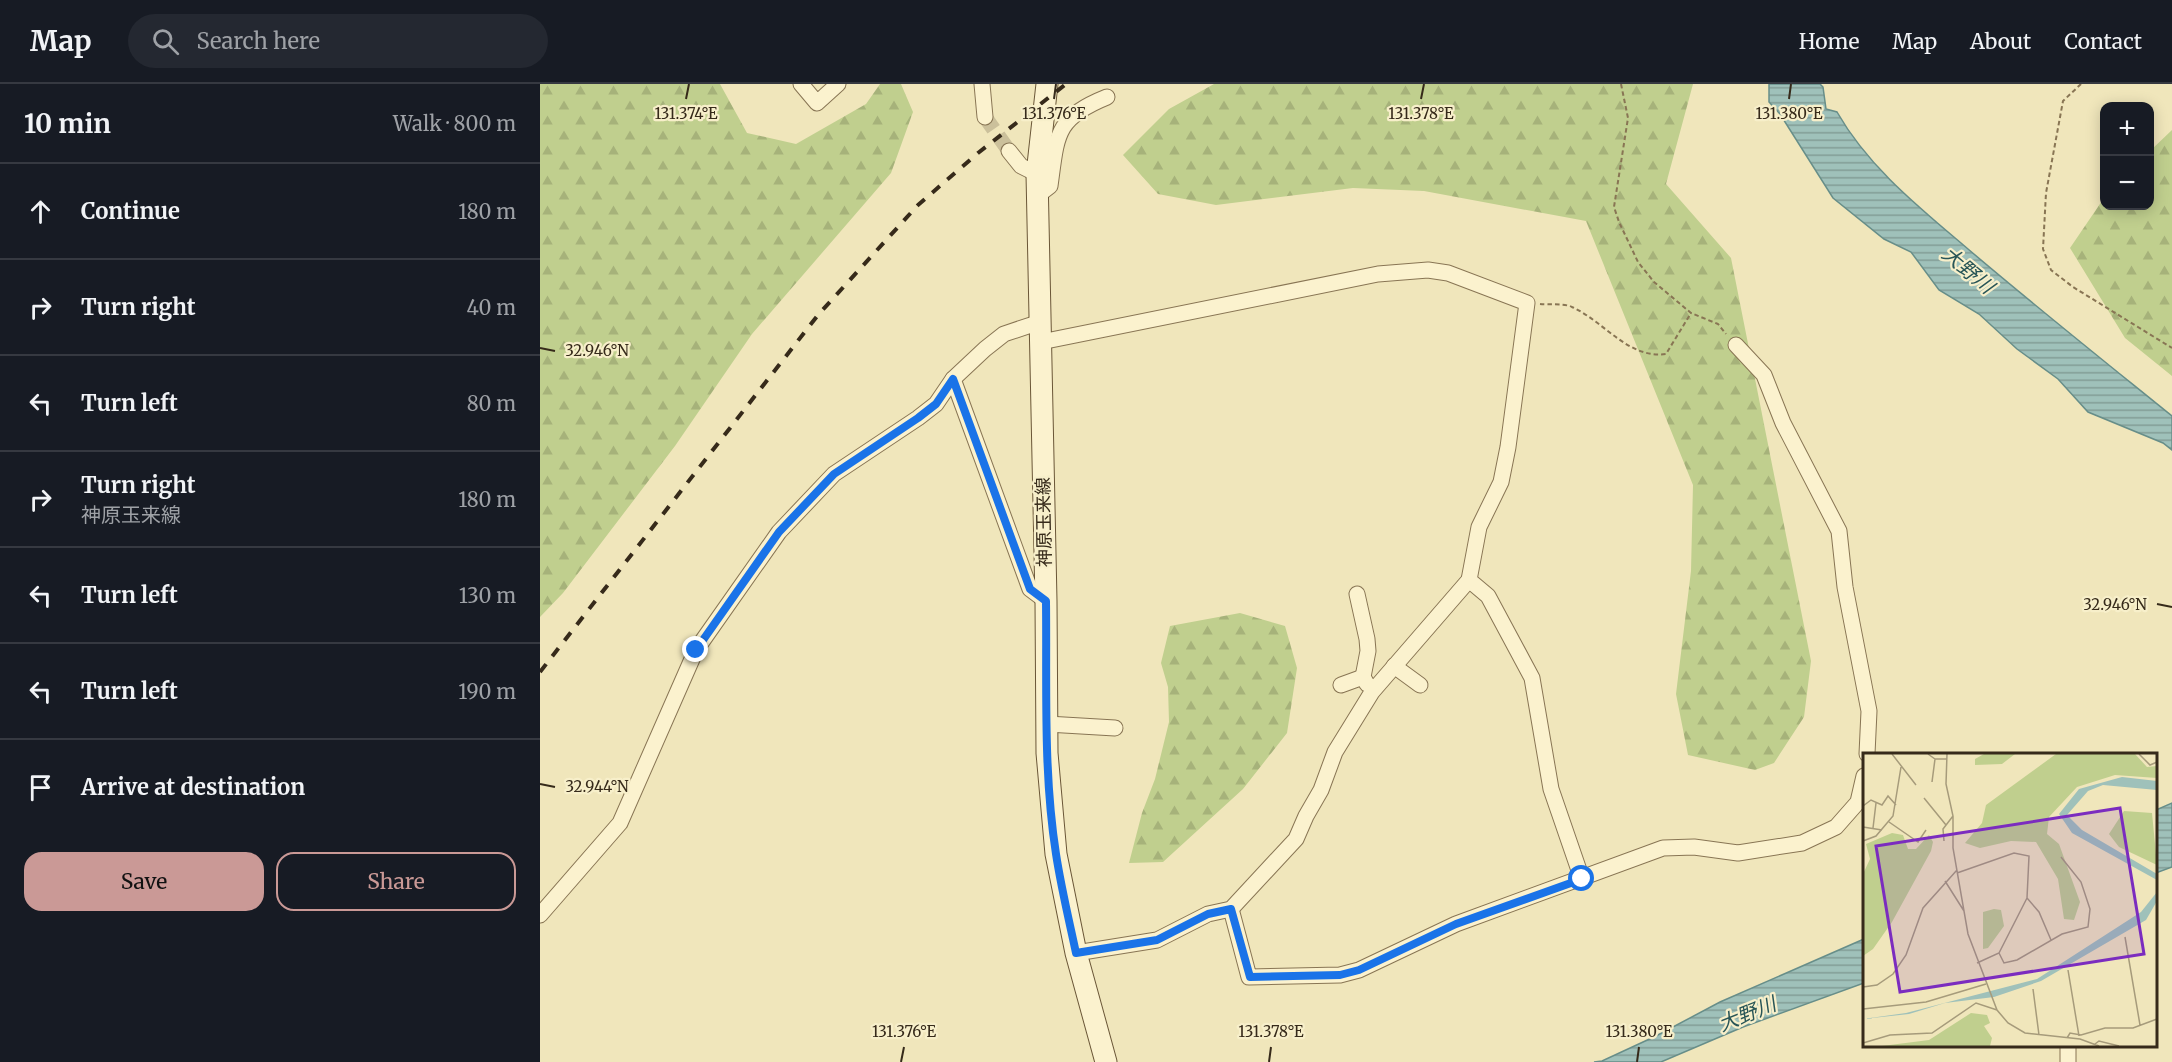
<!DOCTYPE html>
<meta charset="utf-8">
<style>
body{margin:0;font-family:Merriweather,"Noto Sans JP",serif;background:#242831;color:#f1f3f6}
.controls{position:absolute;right:18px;top:18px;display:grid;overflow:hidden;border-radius:12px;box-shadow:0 3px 15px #0003}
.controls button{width:54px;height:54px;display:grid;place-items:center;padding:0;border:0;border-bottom:2px solid #363941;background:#171b24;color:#f1f3f6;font:30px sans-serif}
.stop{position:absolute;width:18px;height:18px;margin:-14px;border:4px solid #1a73e8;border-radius:50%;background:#fff}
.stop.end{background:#1a73e8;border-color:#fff;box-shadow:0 2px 6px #0008}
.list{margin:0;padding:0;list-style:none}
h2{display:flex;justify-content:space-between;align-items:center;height:78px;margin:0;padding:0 24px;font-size:26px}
h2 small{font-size:20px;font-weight:400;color:#9ea1a6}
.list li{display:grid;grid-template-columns:39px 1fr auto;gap:18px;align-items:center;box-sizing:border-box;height:96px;padding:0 24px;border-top:2px solid #363941}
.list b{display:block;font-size:22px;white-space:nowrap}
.list p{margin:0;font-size:20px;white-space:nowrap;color:#9ea1a6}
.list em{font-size:20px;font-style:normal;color:#9ea1a6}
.actions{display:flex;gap:12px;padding:18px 24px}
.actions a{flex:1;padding:14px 0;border:2px solid #ca9996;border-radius:18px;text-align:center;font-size:21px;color:#ca9996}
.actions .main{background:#ca9996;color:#111}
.icon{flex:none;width:33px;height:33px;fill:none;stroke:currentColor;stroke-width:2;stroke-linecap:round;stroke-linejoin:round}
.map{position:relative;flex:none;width:1632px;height:978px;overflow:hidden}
header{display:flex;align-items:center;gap:36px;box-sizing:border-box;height:84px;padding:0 30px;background:#171b24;border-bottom:2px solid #363941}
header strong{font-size:28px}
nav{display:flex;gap:33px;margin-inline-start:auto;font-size:21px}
.search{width:420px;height:54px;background:#242831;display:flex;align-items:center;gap:15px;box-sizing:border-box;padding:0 21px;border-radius:33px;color:#9ea1a6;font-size:22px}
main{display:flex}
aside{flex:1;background:#171b24}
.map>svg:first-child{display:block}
.forest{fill:url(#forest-firs)}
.water{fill:url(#water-rules);stroke:#678e89;stroke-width:1.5}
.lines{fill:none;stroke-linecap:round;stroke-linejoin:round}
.street-tunnel{stroke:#cbc09b;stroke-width:15;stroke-dasharray:15 8;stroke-linecap:butt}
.street-casing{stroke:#887554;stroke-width:17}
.secondary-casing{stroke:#6a5637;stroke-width:23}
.path{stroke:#887554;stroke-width:2;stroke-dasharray:4.5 3;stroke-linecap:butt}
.street{stroke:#fbf2ce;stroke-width:15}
.secondary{stroke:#fbf2ce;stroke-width:21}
.rail{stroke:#362a1a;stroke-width:4;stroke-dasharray:10 10;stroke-linecap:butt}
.route{stroke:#1a73e8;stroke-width:8}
.ticks{fill:none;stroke:#362a1a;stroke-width:2}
.labels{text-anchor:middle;stroke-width:4.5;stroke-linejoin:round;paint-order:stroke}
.street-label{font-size:18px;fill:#362a1a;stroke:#f7efca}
.water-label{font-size:20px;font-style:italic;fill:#285557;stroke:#f7efca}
.inset-road{fill:none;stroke:#a69b7b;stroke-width:1.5}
.view{fill:#7b2cbf;fill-opacity:0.15;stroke:#7b2cbf;stroke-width:3}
.inset-edge{fill:none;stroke:#362a1a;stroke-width:3}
.ticks-label{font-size:15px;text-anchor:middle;fill:#362a1a;stroke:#f7efca;stroke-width:4.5;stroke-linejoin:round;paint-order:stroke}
</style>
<header>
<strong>Map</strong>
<div class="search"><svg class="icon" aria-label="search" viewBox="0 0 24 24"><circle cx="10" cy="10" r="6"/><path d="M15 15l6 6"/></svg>Search here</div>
<nav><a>Home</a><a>Map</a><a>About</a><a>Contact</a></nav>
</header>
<main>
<aside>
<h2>10 min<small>Walk · 800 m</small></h2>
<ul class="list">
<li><svg class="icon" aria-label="ahead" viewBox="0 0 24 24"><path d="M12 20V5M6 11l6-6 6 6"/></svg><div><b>Continue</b></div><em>180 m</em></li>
<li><svg class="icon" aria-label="right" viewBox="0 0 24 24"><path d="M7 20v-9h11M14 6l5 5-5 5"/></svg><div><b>Turn right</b></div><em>40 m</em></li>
<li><svg class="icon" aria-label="left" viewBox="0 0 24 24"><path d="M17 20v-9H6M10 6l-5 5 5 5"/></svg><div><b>Turn left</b></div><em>80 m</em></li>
<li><svg class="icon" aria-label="right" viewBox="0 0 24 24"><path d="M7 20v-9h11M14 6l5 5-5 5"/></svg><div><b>Turn right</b><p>神原玉来線</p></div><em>180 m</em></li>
<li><svg class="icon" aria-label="left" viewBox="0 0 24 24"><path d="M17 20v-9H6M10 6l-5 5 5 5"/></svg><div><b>Turn left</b></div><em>130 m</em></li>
<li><svg class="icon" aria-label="left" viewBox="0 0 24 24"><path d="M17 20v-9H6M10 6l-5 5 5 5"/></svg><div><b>Turn left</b></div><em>190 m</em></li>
<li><svg class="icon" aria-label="arrive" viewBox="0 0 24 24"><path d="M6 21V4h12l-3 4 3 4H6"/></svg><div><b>Arrive at destination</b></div></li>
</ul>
<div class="actions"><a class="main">Save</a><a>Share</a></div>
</aside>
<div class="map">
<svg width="1632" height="978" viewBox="0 0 1632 978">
<defs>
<pattern id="forest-firs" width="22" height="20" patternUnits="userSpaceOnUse" patternTransform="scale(1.5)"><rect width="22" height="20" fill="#c0cf8e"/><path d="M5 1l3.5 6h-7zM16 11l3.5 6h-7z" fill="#a6b27a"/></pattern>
<pattern id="water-rules" width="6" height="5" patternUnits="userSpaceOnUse" patternTransform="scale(1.5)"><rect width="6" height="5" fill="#9fc1ba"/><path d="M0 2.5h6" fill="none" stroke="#829d96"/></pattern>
</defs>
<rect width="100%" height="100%" fill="#f0e6bb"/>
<g class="forest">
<polygon points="0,0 180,0 207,49 256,60 326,20 340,0 361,0 373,28 351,89 212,250 135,362 23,509 0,533"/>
<polygon points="674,0 1153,0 1126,100 1191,174 1271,577 1264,633 1234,679 1215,686 1148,671 1136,610 1151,487 1153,401 1046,137 884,107 813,104 676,121 618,110 583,71 629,25"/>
<polygon points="1632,46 1632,292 1585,254 1530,164 1564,114 1564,122 1610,122 1610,67"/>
<polygon points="700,529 745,542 757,584 747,649 703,705 623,778 589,779 602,729 615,695 629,638 628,603 621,579 630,542"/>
</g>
<g class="water">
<path d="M1229,0H1280L1283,3L1286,25L1297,28C1329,84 1380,124 1428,165C1495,222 1564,277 1632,332V366L1623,359L1548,328L1518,295L1477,265L1439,230L1399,206L1371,168L1344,155L1293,114L1240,30L1229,18Z"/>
<polygon points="1632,719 1632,783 1616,789 1616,726"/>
<polygon points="1324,855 1324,899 1203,943 1121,978 1054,978 1062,977 1116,952 1180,918"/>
</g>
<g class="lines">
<polyline class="street-tunnel" points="445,33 469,67"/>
<defs>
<g id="street">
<polyline points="261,0 277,19 298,0"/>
<polyline points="442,0 445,33"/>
<polyline points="469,67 481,82 497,90"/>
<path d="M497,112L510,102C517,51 515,34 567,13"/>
<polyline points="501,258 838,190 888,186 908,189 987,219 968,363 961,398 939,443 929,496 948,512 992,594 1011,705 1042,795"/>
<polyline points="1196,261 1224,291 1243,339 1299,447 1305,503 1329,627 1327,670"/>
<polyline points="413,295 490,505 506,517"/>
<polyline points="817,510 827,555 828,567 823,593"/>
<polyline points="854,582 880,601"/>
<polyline points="801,601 823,593 827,600"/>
<polyline points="507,640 575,644"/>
<polyline points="691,825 709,893 800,891 819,886 916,840 1123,764 1154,763 1198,769 1262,759 1296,743 1318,718 1324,692"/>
<polyline points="0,831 80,739 156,566 239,448 294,390 378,334 396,320 413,295 445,265 464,250 500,238"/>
<polyline points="536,869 617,856 668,830 691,825 756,755 766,732 781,706 795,668 832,608 929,496"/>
<polyline points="1528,978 1528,962"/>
</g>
<polyline id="secondary" points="507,0 497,90 506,517 507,669 516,770 536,869 566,978"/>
</defs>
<use href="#street" class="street-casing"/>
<use href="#secondary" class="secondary-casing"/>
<g class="path">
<polyline points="1081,0 1088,34 1074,123 1079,138 1098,178 1114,198 1151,229 1178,240 1186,250"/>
<polyline points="1541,0 1523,17 1506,109 1503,165 1511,186 1533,203 1632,264"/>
<path d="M1000,220C1009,221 1024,219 1032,223C1065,238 1088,275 1126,270L1151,229"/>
</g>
<use href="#street" class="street"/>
<use href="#secondary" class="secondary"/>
<polyline class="rail" points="0,588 278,231 378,121 438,69 526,0"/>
</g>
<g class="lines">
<path class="route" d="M156,566L239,448L294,390L378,334L396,320L413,295L490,505L506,517C507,601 503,687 516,770C521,803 529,836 536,869L617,856L668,830L691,825L710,893L800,891L819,886L916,840L1042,795"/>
</g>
<path class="ticks" d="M146,15L149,0M514,15L516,0M881,15L884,0M1249,15L1251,0M0,264L15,267M1617,520L1632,523M0,700L15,703M361,978L364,963M729,978L731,963M1097,978L1099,963"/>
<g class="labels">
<g class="street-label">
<text transform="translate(504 438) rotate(-91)" y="6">神原玉来線</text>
</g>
<g class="water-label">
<text transform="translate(1428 186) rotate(40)" y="7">大野川</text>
<text transform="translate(1207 930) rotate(-22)" y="7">大野川</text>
</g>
</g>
<g transform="translate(1323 669)">
<rect width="294" height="294" fill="#f0e6bb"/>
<path d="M121,1H152L139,11L112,12V6ZM193,1H272L284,14L294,13V25L252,22L214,34L186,64L184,81L196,91L217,149L211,167L201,166L195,126L173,89L148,88L117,95L102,90L119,70L123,52ZM261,58L289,60L294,112L256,94L246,81ZM29,80L40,82L45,96H53L66,82L70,89L68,98L29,169L10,196L0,203V121L7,106L3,91ZM131,156L138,157L141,173L125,195L120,196V159ZM108,260L124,262L127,270L121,273L129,285L127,293H19L66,287Z" fill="#c0cf8e"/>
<path d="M259,24L294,28V37L240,32L225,38L204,62L219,77L294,121V127L209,80L196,61L216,36ZM294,139V148L283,167L178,228L131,244L82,250L46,261L0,266L43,260L174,226L278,159Z" fill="#9fc1ba"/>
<path class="inset-road" d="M29,1L53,32M65,1L72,6H84M84,1L83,31L90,63V95L105,181L134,257L145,270L162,280L217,286L236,293M276,1L287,12L294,9M69,29L72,6M61,45L83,72M0,53L8,47L19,52L25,43L33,52M26,69L55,89L63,77M0,74L19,77M10,75L13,50M0,88L13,83L30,63L38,14M81,88L80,76L90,63M94,120L151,100L166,103L164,145L176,159L188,187M82,128L101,158M262,184L277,272M136,200L141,210L154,207L199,181L225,174L227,156L218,129L198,104M114,210L136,200L164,145M205,217L216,283M0,234L14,232L30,221L43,202L60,155L94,117M170,236L176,282M0,256L63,249L123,231M204,285L207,280L218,282L242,275H270L294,266M0,290L27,282L69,280L113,250L134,257M232,291L236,288L256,293"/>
<path class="view" d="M257,55L281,201L37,239L13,93Z"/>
<rect width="294" height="294" class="inset-edge"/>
</g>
<g class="ticks-label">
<text x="146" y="35">131.374°E</text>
<text x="514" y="35">131.376°E</text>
<text x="881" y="35">131.378°E</text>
<text x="1249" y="35">131.380°E</text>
<text x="57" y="272">32.946°N</text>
<text x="1575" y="526">32.946°N</text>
<text x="57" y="708">32.944°N</text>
<text x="364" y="953">131.376°E</text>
<text x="731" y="953">131.378°E</text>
<text x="1099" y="953">131.380°E</text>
</g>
</svg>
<div class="controls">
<button>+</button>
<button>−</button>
</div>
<div class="stop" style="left:1042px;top:795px"></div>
<div class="stop end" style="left:156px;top:566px"></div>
</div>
</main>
